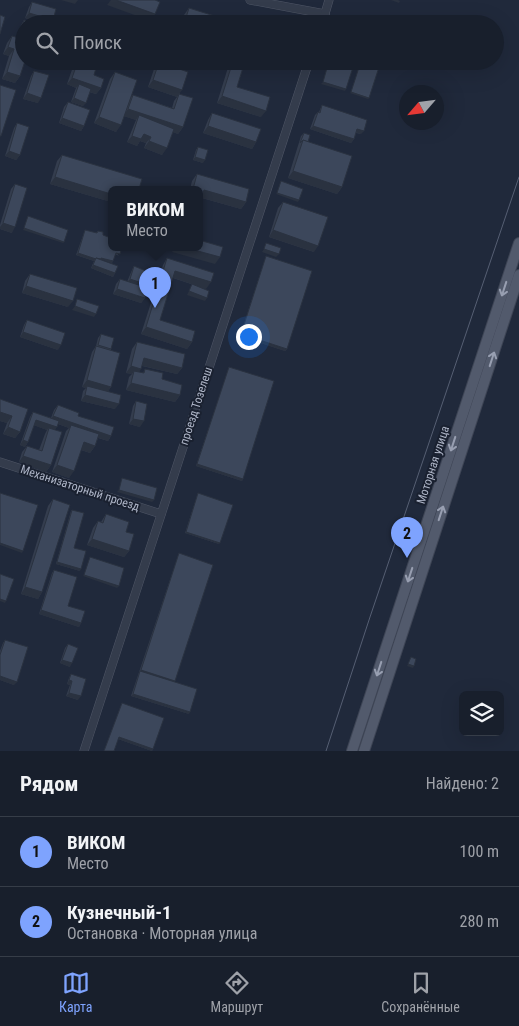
<!DOCTYPE html>
<html lang="ru">
<meta charset="utf-8">
<style>
body{margin:0;font-family:"Roboto Condensed",sans-serif;background:#212734;color:#f1f3f6}
.controls{position:absolute;right:15px;bottom:15px;display:grid;overflow:hidden;border-radius:8px;box-shadow:0 5px 20px #0002}
.controls button{width:45px;height:45px;display:grid;place-items:center;padding:0;border:0;border-bottom:1px solid #363d48;background:#181f2c;color:#f1f3f6;font:25px sans-serif}
.compass{position:absolute;left:399px;top:85px;width:45px;height:45px;border-radius:50%;background:#181f2c;box-shadow:0 5px 20px #0002;rotate:242deg}
.you{position:absolute;left:248px;top:336px;width:18px;height:18px;margin:-12px;border:4px solid #fff;border-radius:50%;background:#1a73e8;box-shadow:0 0 0 8px #1a73e833}
.badge{display:grid;place-items:center;width:32px;height:32px;border-radius:50%;background:#7ea3fe;color:#111;font-size:16px;font-weight:700}
.pin{position:absolute;translate:-50% -41px;filter:drop-shadow(0 1px 2px #0008)}
.pin::after{content:'';position:absolute;top:26px;width:18px;height:15px;background:inherit;clip-path:polygon(0 0,100% 0,50% 100%)}
.popup{position:absolute;left:108px;top:186px;width:95px;height:65px;box-sizing:border-box;display:grid;place-content:center;border-radius:8px;background:#181f2c;filter:drop-shadow(0 1px 4px #0005);font-size:16px;white-space:nowrap;color:#9fa2a9}
.popup b{font-size:19px;color:#f1f3f6}
.popup::after{content:'';position:absolute;left:50%;top:100%;margin-left:-10px;border:10px solid transparent;border-top-color:#181f2c}
.list{margin:0;padding:0;list-style:none}
h2{display:flex;justify-content:space-between;align-items:center;height:65px;margin:0;padding:0 20px;font-size:21px}
h2 small{font-size:16px;font-weight:400;color:#9fa2a9}
.list li{display:grid;grid-template-columns:32px 1fr auto;gap:15px;align-items:center;box-sizing:border-box;height:70px;padding:0 20px;border-top:1px solid #363d48}
.list b{display:block;font-size:19px;white-space:nowrap}
.list p{margin:0;font-size:16px;white-space:nowrap;color:#9fa2a9}
.list em{font-size:16px;font-style:normal;color:#9fa2a9}
.icon{flex:none;width:28px;height:28px;fill:none;stroke:currentColor;stroke-width:2;stroke-linecap:round;stroke-linejoin:round}
.map{position:relative;flex:none;width:519px;height:751px;overflow:hidden}
.search{position:absolute;background:#181f2c;box-shadow:0 5px 20px #0002;left:15px;right:15px;top:15px;height:55px;display:flex;align-items:center;gap:12px;box-sizing:border-box;padding:0 18px;border-radius:28px;color:#9fa2a9;font-size:19px}
.sheet{height:205px;background:#181f2c}
nav{display:flex;justify-content:space-around;align-items:center;box-sizing:border-box;height:70px;border-top:1px solid #363d48;background:#181f2c;font-size:14px;color:#9fa2a9}
nav a{display:grid;justify-items:center;gap:2px}
nav .on{color:#7ea3fe}
.map>svg:first-child{display:block}
.lines{fill:none;stroke-linecap:round;stroke-linejoin:round}
.minor-casing{stroke:#4f5666;stroke-width:9}
.major-casing{stroke:#3e4555;stroke-width:12}
.minor{stroke:#343c4c;stroke-width:8}
.major{stroke:#525a6c;stroke-width:10}
.tram{stroke:#565f73;stroke-width:1}
.wall{fill:#343d4e}
.shaded-wall{fill:#2a3240}
.building{fill:#3c475b;stroke:#2a3240}
.oneway{stroke:#989fb1}
.labels{text-anchor:middle;stroke-width:4;stroke-linejoin:round;paint-order:stroke}
.street-label{font-size:12px;fill:#afb6c8;stroke:#1a2130}
</style>
<div class="map">
<svg width="519" height="751" viewBox="0 0 519 751">
<rect width="100%" height="100%" fill="#20293b"/>
<g class="lines">
<defs>
<g id="minor">
<polyline points="250,0 325,14"/>
<polyline points="322,24 329,0"/>
<polyline points="0,462 161,514"/>
<polyline points="84,751 309,61"/>
</g>
<g id="major">
<polyline points="352,751 519,243"/>
<polyline points="364,751 519,275"/>
</g>
</defs>
<use href="#minor" class="minor-casing"/>
<use href="#major" class="major-casing"/>
<use href="#minor" class="minor"/>
<use href="#major" class="major"/>
<polyline class="tram" points="326,751 370,617 519,177"/>
</g>
<g class="wall">
<polygon points="32,2 50,24 43,24 25,18 29,7"/>
<polygon points="189,8 220,24 182,24 184,15"/>
<polygon points="24,20 20,76 15,83 2,79 9,56 3,54 7,43 12,36 16,37 20,27"/>
<polygon points="75,61 98,61 94,75 101,88 96,94 89,92 83,106 71,102 76,88 67,84"/>
<polygon points="230,61 245,61 237,87 261,117 217,103"/>
<polygon points="159,62 180,94 183,127 178,134 173,132 162,155 144,148 146,143 140,141 137,146 127,142 136,120 124,116 116,132 94,123 110,79 115,72 130,98 133,95 172,108 174,101 177,97 148,87 154,69"/>
<polygon points="34,71 38,103 23,99 31,76"/>
<polygon points="68,102 84,126 81,131 59,123 64,107"/>
<polygon points="322,105 361,134 356,133 354,139 351,143 310,129 315,115 318,112 319,112"/>
<polygon points="212,113 256,142 252,149 203,133 208,120"/>
<polygon points="17,123 20,155 16,160 5,156 14,128"/>
<polygon points="304,133 308,142 342,187 337,194 288,178 301,136"/>
<polygon points="198,147 203,163 193,160 196,150"/>
<polygon points="62,155 111,189 111,202 50,184 57,161"/>
<polygon points="197,174 246,202 241,209 202,198 199,189 190,189 192,181"/>
<polygon points="15,184 12,233 0,229 0,225 11,189"/>
<polygon points="283,202 314,252 269,237 278,208"/>
<polygon points="85,230 96,233 98,231 103,235 119,256 115,254 112,263 101,259 115,273 113,277 91,268 94,261 76,255"/>
<polygon points="266,256 287,349 285,351 240,336"/>
<polygon points="167,258 206,289 173,278 160,320 192,342 187,349 141,334 163,265"/>
<polygon points="134,266 142,283 140,286 145,298 141,303 113,294 116,284 120,279 127,282 132,270"/>
<polygon points="30,274 68,307 22,293 25,281"/>
<polygon points="27,320 58,350 20,337 24,325"/>
<polygon points="101,334 111,349 111,387 108,391 115,409 81,401 83,391 86,388 82,387 92,352 96,346 98,338"/>
<polygon points="137,342 182,368 177,374 142,366 139,372 143,373 145,369 162,379 180,395 175,402 126,390 129,377 132,374 126,373 132,349"/>
<polygon points="229,367 243,479 242,481 196,466"/>
<polygon points="0,399 20,432 15,438 3,434 7,423 0,421"/>
<polygon points="136,401 140,427 129,424 133,406"/>
<polygon points="58,405 78,416 111,436 108,441 98,438 95,446 90,453 81,450 69,478 52,472 66,431 69,428 58,424 55,429 51,465 46,472 19,462 22,452 27,446 39,450 45,434 47,430 34,425 28,442 25,447 20,445 30,417 33,412 51,418 54,410"/>
<polygon points="198,493 219,544 185,533"/>
<polygon points="53,499 42,592 38,599 21,594 48,506"/>
<polygon points="72,510 74,548 80,571 56,564 71,511"/>
<polygon points="106,514 126,532 129,551 124,557 87,545 93,528 98,521 101,522"/>
<polygon points="179,553 174,682 189,714 131,696"/>
<polygon points="54,570 68,606 81,623 79,627 39,614 52,573"/>
<polygon points="5,640 14,685 0,680 0,651 3,643"/>
<polygon points="68,644 70,667 60,663 65,648"/>
<polygon points="71,674 78,700 66,696 70,685 67,684 69,678"/>
<polygon points="122,703 153,749 152,751 118,739 114,751 104,751"/>
</g>
<g class="shaded-wall">
<polygon points="61,0 78,0 75,4"/>
<polygon points="111,0 116,0 155,14 151,21 107,5"/>
<polygon points="391,0 398,0 400,1 399,3"/>
<polygon points="29,13 53,20 50,24 43,24 25,18"/>
<polygon points="8,47 14,49 9,56 3,54"/>
<polygon points="7,72 20,76 15,83 2,79"/>
<polygon points="72,78 101,88 96,94 77,88 79,84 76,88 67,84"/>
<polygon points="153,80 182,90 177,97 148,87"/>
<polygon points="323,82 346,89 345,91 321,84"/>
<polygon points="351,92 369,98 368,99 350,93"/>
<polygon points="27,93 41,98 38,103 23,99"/>
<polygon points="222,96 266,111 261,117 217,103"/>
<polygon points="74,98 86,103 83,106 71,102"/>
<polygon points="128,109 183,127 178,134 137,120 139,115 136,120 123,116"/>
<polygon points="99,117 121,125 116,132 94,123"/>
<polygon points="62,118 84,126 81,131 59,123"/>
<polygon points="208,126 256,142 252,149 203,133"/>
<polygon points="313,126 354,139 351,143 310,129"/>
<polygon points="357,129 364,131 361,134 355,132"/>
<polygon points="144,134 151,137 146,143 140,141 137,146 127,142 132,136"/>
<polygon points="149,141 167,148 162,155 144,148"/>
<polygon points="9,151 20,155 16,160 5,156"/>
<polygon points="195,157 205,160 203,163 193,160"/>
<polygon points="293,171 342,187 337,194 288,178"/>
<polygon points="55,177 111,194 111,202 50,184"/>
<polygon points="204,190 246,202 241,209 199,197"/>
<polygon points="277,193 299,200 298,202 276,194"/>
<polygon points="3,223 15,227 12,233 0,229 0,227"/>
<polygon points="24,228 64,242 63,243 23,230"/>
<polygon points="273,230 318,246 314,252 269,237"/>
<polygon points="175,247 183,247 220,257 215,264 172,252"/>
<polygon points="264,249 279,254 276,257 262,252"/>
<polygon points="78,253 95,259 94,261 76,255"/>
<polygon points="101,258 113,261 112,263 100,259"/>
<polygon points="93,265 115,273 113,277 91,268"/>
<polygon points="175,271 211,282 206,289 171,277"/>
<polygon points="130,279 142,283 139,286 127,282"/>
<polygon points="26,286 73,301 68,307 22,293"/>
<polygon points="117,289 145,298 141,303 113,294"/>
<polygon points="189,291 207,298 205,301 187,295"/>
<polygon points="75,306 96,314 94,317 72,310"/>
<polygon points="146,327 192,342 187,349 141,334"/>
<polygon points="23,332 61,345 58,350 20,337"/>
<polygon points="241,334 287,349 285,351 240,336"/>
<polygon points="144,358 182,368 177,374 139,365"/>
<polygon points="131,366 141,369 137,376 134,371 132,374 126,373"/>
<polygon points="87,380 111,387 106,394 87,386 86,388 82,387"/>
<polygon points="131,383 180,395 175,402 126,390"/>
<polygon points="85,395 119,404 115,409 81,401"/>
<polygon points="0,412 12,416 7,423 0,421"/>
<polygon points="53,416 111,436 108,441 69,428 71,425 69,428 50,421"/>
<polygon points="133,419 144,421 140,427 129,424"/>
<polygon points="36,420 57,427 53,432 49,428 47,430 33,425"/>
<polygon points="8,427 20,432 15,438 3,434"/>
<polygon points="23,440 28,442 25,447 20,445"/>
<polygon points="84,442 95,446 90,453 79,449"/>
<polygon points="23,456 51,465 46,472 19,462"/>
<polygon points="197,464 243,479 242,481 196,466"/>
<polygon points="57,465 74,471 69,478 52,472"/>
<polygon points="119,490 154,500 152,502 117,492"/>
<polygon points="186,532 220,543 219,544 185,533"/>
<polygon points="92,539 129,551 124,557 87,545"/>
<polygon points="0,543 23,551 22,553 0,545"/>
<polygon points="57,562 81,569 80,571 56,564"/>
<polygon points="84,575 119,586 117,588 83,576"/>
<polygon points="25,587 42,592 38,599 21,594"/>
<polygon points="0,599 6,601 5,603 0,601"/>
<polygon points="41,610 81,623 79,627 39,614"/>
<polygon points="62,660 72,663 70,667 60,663"/>
<polygon points="408,664 414,666 413,668 407,666"/>
<polygon points="141,670 175,681 174,683 139,672"/>
<polygon points="0,676 17,682 14,685 0,680"/>
<polygon points="69,680 72,681 70,685 67,684"/>
<polygon points="69,693 81,696 78,700 66,696"/>
<polygon points="133,694 190,712 189,714 131,696"/>
<polygon points="119,737 153,749 152,751 118,739"/>
</g>
<g class="building">
<polygon points="116,0 155,0 160,2 155,14"/>
<polygon points="32,2 56,9 53,20 29,13"/>
<polygon points="189,8 221,18 220,24 184,24"/>
<polygon points="0,15 5,17 0,34"/>
<polygon points="24,20 35,24 24,24 24,61 25,61 20,76 7,72 14,49 8,47 12,36 19,38"/>
<polygon points="78,61 98,61 94,75 104,79 101,88 72,78"/>
<polygon points="233,61 245,61 237,87 270,97 266,111 222,96"/>
<polygon points="329,61 355,61 346,89 323,82"/>
<polygon points="361,61 381,61 369,98 351,92"/>
<polygon points="159,62 188,72 182,90 153,80"/>
<polygon points="34,71 49,75 41,98 27,93"/>
<polygon points="115,72 137,80 121,125 99,117"/>
<polygon points="79,84 91,89 86,103 74,98"/>
<polygon points="0,85 16,90 1,136 0,136"/>
<polygon points="179,94 193,98 183,127 128,109 133,95 174,109"/>
<polygon points="68,102 90,110 84,126 62,118"/>
<polygon points="322,105 367,120 364,131 357,129 354,139 313,126 318,112 320,113"/>
<polygon points="212,113 261,129 256,142 208,126"/>
<polygon points="139,115 174,129 167,148 149,141 151,137 144,134 141,139 132,136"/>
<polygon points="17,123 29,127 20,155 9,151"/>
<polygon points="304,133 310,135 308,142 303,140 300,143"/>
<polygon points="303,140 352,156 342,187 293,171"/>
<polygon points="198,147 208,150 205,160 195,157"/>
<polygon points="62,155 142,179 139,189 111,189 111,194 55,177"/>
<polygon points="197,174 249,189 246,202 204,190 199,208 199,189 193,189"/>
<polygon points="281,181 303,189 299,200 277,193"/>
<polygon points="15,184 27,188 15,227 3,223"/>
<polygon points="283,202 328,217 318,246 273,230"/>
<polygon points="28,216 68,230 64,242 24,228"/>
<polygon points="85,230 97,233 98,231 103,232 103,235 111,238 111,247 122,247 120,254 116,253 113,261 101,258 101,259 96,258 96,259 78,253"/>
<polygon points="199,240 223,247 220,257 183,247 199,247"/>
<polygon points="266,243 281,248 279,254 264,249"/>
<polygon points="266,256 312,271 287,349 241,334"/>
<polygon points="96,258 118,266 115,273 93,265"/>
<polygon points="167,258 214,273 211,282 175,271 160,320 195,331 192,342 146,327"/>
<polygon points="134,266 146,271 142,283 130,279"/>
<polygon points="30,274 77,288 73,301 26,286"/>
<polygon points="120,279 148,288 145,298 117,289"/>
<polygon points="192,284 209,291 207,298 189,291"/>
<polygon points="77,299 99,306 96,314 75,306"/>
<polygon points="27,320 65,333 61,345 23,332"/>
<polygon points="101,334 114,338 111,349 98,345"/>
<polygon points="137,342 185,354 182,368 144,358 141,369 131,366"/>
<polygon points="96,346 120,353 111,387 87,380"/>
<polygon points="229,367 274,381 243,479 197,464"/>
<polygon points="145,369 163,373 162,379 182,385 180,395 131,383 134,371 144,373"/>
<polygon points="87,386 121,395 119,404 85,395"/>
<polygon points="0,399 28,409 20,432 8,427 12,416 0,412"/>
<polygon points="136,401 147,404 144,421 133,419"/>
<polygon points="58,405 79,413 78,416 114,427 111,436 53,416"/>
<polygon points="33,412 59,421 57,427 36,420 28,442 23,440"/>
<polygon points="71,425 99,434 95,446 84,442 74,471 57,465"/>
<polygon points="49,428 62,432 51,465 23,456 27,446 42,451"/>
<polygon points="122,478 157,488 154,500 119,490"/>
<polygon points="0,493 38,505 23,551 0,543"/>
<polygon points="198,493 233,505 220,543 186,532"/>
<polygon points="53,499 70,505 42,592 25,587"/>
<polygon points="72,510 84,513 74,548 86,551 81,569 57,562"/>
<polygon points="106,514 129,522 126,532 134,534 129,551 92,539 98,521 103,523"/>
<polygon points="179,553 213,565 175,681 141,670"/>
<polygon points="90,557 124,568 119,586 84,575"/>
<polygon points="54,570 77,577 68,606 85,611 81,623 41,610"/>
<polygon points="0,574 14,579 6,601 0,599"/>
<polygon points="5,640 28,647 17,682 0,676 0,655"/>
<polygon points="68,644 78,648 72,663 62,660"/>
<polygon points="411,657 416,659 414,666 408,664"/>
<polygon points="140,671 197,689 190,712 133,694"/>
<polygon points="71,674 86,679 81,696 69,693 72,681 69,680"/>
<polygon points="122,703 164,718 153,749 119,737 114,751 104,751"/>
</g>
<defs><path id="oneway-shaft" d="M-6 0H5M1.5-3L5.5 0L1.5 3" fill="none" stroke-width="1.6" stroke-linecap="round" stroke-linejoin="round" transform="scale(1.25)"/></defs>
<g class="oneway">
<use href="#oneway-shaft" transform="translate(504 289) rotate(108)"/>
<use href="#oneway-shaft" transform="translate(492 359) rotate(-72)"/>
<use href="#oneway-shaft" transform="translate(453 444) rotate(108)"/>
<use href="#oneway-shaft" transform="translate(441 513) rotate(-72)"/>
<use href="#oneway-shaft" transform="translate(410 575) rotate(108)"/>
<use href="#oneway-shaft" transform="translate(379 669) rotate(108)"/>
</g>
<g class="labels">
<g class="street-label">
<text transform="translate(196 406) rotate(-72)" y="4">проезд Тозелеш</text>
<text transform="translate(433 465) rotate(-72)" y="4">Моторная улица</text>
<text transform="translate(80 488) rotate(18)" y="4">Механизаторный проезд</text>
</g>
</g>
</svg>
<div class="controls">
<button><svg class="icon" aria-label="layers" viewBox="0 0 24 24"><path d="M12 4l9 5-9 5-9-5zM3 14l9 5 9-5"/></svg></button>
</div>
<svg class="compass" viewBox="-18 -18 36 36"><path d="M0-13l5 13h-10z" fill="#e53935"/><path d="M0 13l5-13h-10z" fill="#9fa2a9"/></svg>
<div class="you"></div>
<div class="pin badge" style="left:155px;top:308px">1</div>
<div class="popup"><b>ВИКОМ</b>Место</div>
<div class="pin badge" style="left:407px;top:558px">2</div>
<div class="search"><svg class="icon" aria-label="search" viewBox="0 0 24 24"><circle cx="10" cy="10" r="6"/><path d="M15 15l6 6"/></svg>Поиск</div>
</div>
<section class="sheet">
<h2>Рядом<small>Найдено: 2</small></h2>
<ul class="list">
<li><span class="badge">1</span><div><b>ВИКОМ</b><p>Место</p></div><em>100 m</em></li>
<li><span class="badge">2</span><div><b>Кузнечный-1</b><p>Остановка · Моторная улица</p></div><em>280 m</em></li>
</ul>
</section>
<nav>
<a class="on"><svg class="icon" aria-label="map" viewBox="0 0 24 24"><path d="M3 6l6-2 6 2 6-2v14l-6 2-6-2-6 2zM9 4v14M15 6v14"/></svg>Карта</a>
<a><svg class="icon" aria-label="directions" viewBox="0 0 24 24"><path d="M12 3l9 9-9 9-9-9zM9 14v-3h6M13 9l2 2-2 2"/></svg>Маршрут</a>
<a><svg class="icon" aria-label="saved" viewBox="0 0 24 24"><path d="M7 4h10v16l-5-4-5 4z"/></svg>Сохранённые</a>
</nav>
